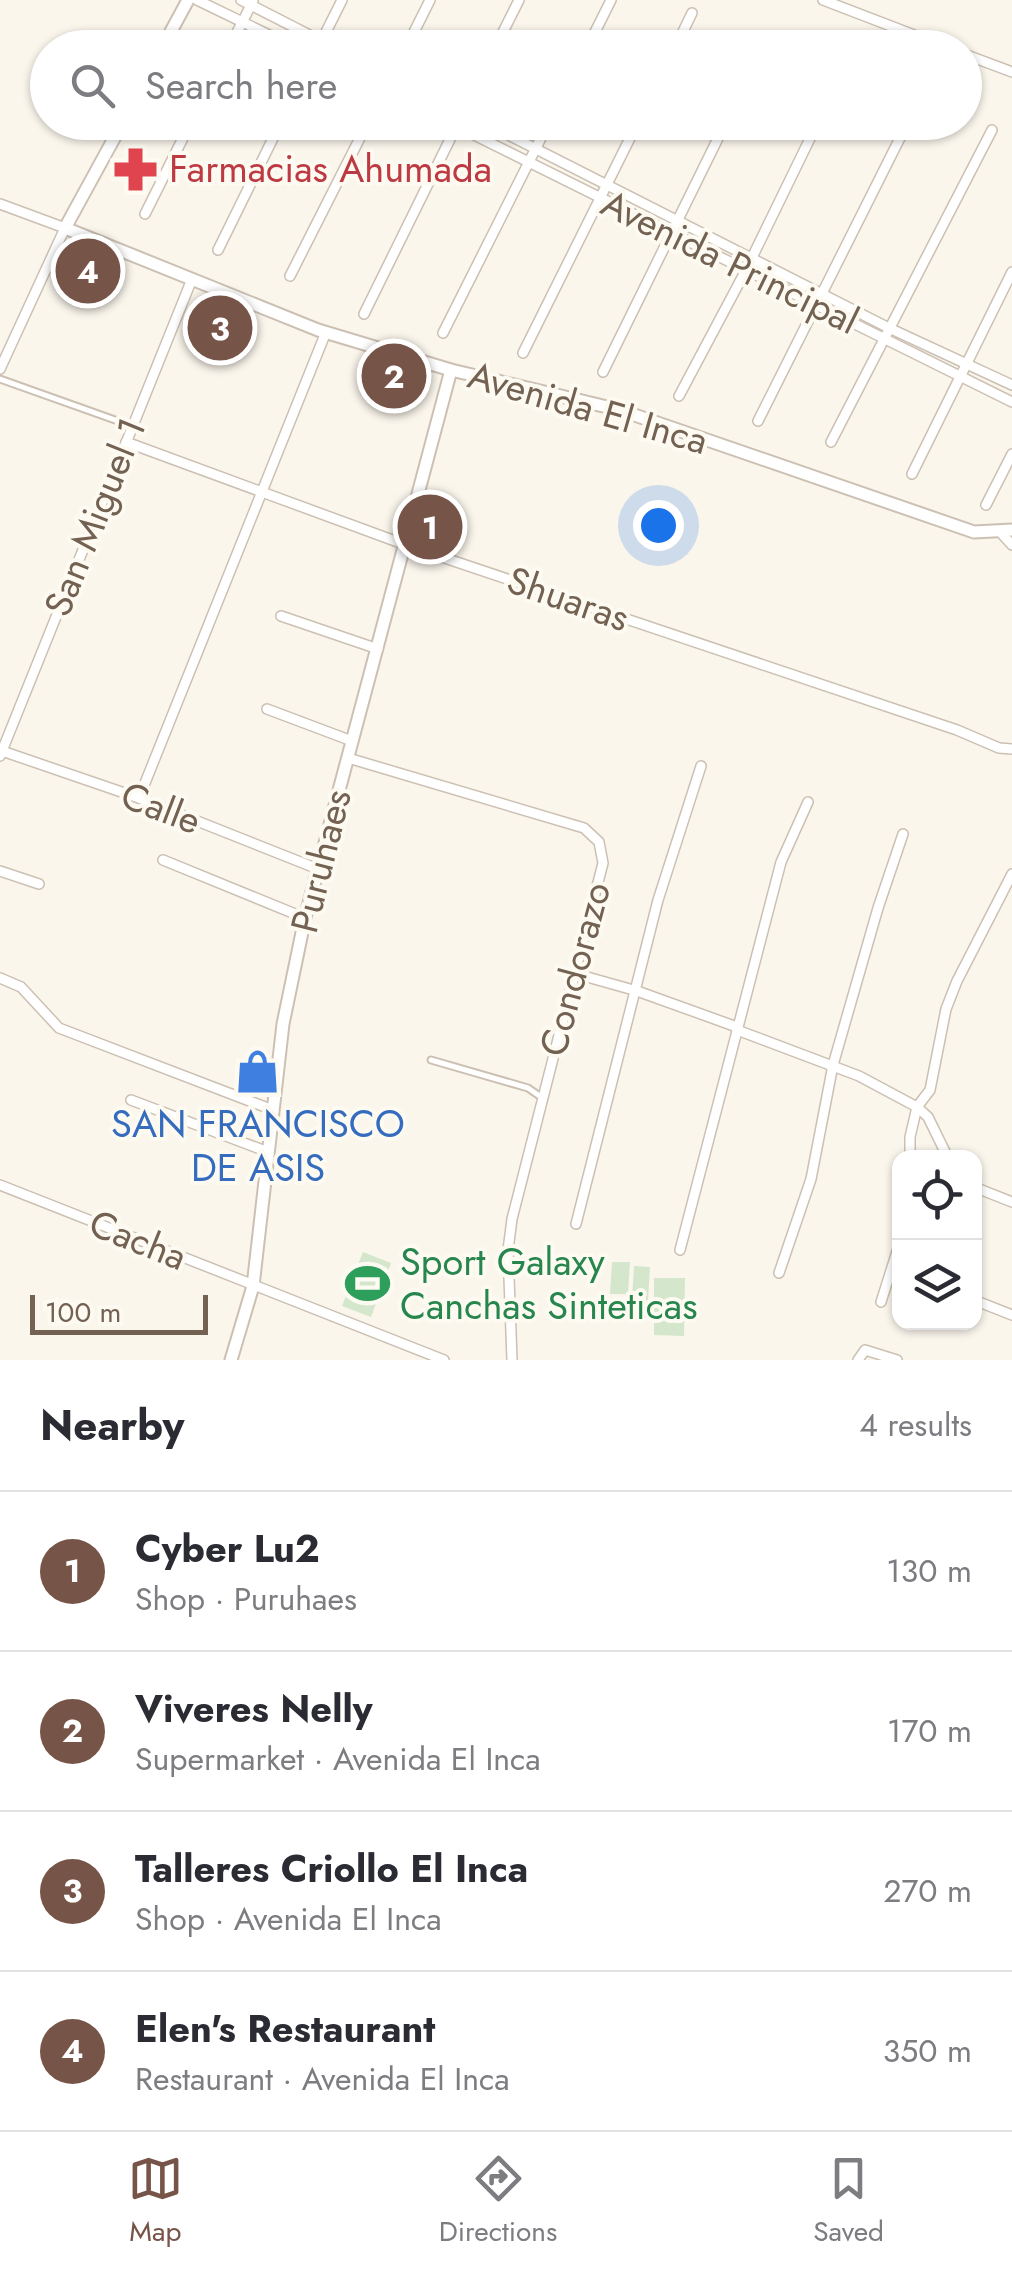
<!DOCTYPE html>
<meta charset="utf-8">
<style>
body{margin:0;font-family:Jost,sans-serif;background:#f2f2f3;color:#2b2b33}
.controls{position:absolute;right:30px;bottom:30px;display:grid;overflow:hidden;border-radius:20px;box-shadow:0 2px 8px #0004}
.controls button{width:90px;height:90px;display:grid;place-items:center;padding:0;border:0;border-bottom:2px solid #e1e1e2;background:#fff;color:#2b2b33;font:50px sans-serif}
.scale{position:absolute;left:30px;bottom:25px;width:178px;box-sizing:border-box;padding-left:10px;border:5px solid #736152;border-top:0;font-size:28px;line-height:35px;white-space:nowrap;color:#736152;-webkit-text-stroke:8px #fdfaf2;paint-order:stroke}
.you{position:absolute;left:658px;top:525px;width:35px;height:35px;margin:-25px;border:8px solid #fff;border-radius:50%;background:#1a73e8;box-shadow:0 0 0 15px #1a73e833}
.badge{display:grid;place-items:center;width:65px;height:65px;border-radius:50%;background:#775448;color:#fff;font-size:32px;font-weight:700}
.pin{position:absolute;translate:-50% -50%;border:5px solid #fff;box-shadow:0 2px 10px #0006}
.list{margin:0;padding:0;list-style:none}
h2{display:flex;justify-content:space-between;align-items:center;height:130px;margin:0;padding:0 40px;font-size:42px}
h2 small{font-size:32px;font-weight:400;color:#7c7c81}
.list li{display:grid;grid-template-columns:65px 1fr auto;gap:30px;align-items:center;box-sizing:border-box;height:160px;padding:0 40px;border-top:2px solid #e1e1e2}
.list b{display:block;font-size:38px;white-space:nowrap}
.list p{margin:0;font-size:32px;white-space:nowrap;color:#7c7c81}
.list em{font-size:32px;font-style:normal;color:#7c7c81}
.icon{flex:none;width:55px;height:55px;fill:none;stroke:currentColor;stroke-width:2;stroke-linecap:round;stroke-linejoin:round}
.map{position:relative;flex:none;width:1012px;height:1360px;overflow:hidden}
.search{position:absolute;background:#fff;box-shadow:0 2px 8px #0004;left:30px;right:30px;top:30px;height:110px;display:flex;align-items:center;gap:25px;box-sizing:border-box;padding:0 35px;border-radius:55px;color:#7c7c81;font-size:38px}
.sheet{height:770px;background:#fff}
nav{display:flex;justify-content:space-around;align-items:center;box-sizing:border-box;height:140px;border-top:2px solid #e1e1e2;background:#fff;font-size:28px;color:#7c7c81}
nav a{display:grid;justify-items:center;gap:5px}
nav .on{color:#775448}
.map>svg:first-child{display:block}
.green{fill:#d4e7cc}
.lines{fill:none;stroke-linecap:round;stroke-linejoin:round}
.service-casing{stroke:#ccc0b3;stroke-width:9}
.minor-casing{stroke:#ccc0b3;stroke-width:12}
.tertiary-casing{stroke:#ccc0b3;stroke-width:15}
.service{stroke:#fff;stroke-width:5}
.minor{stroke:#fff;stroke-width:9}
.tertiary{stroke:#fff;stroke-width:11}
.labels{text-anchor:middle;stroke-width:8;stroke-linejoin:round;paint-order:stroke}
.health-label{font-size:38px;fill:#be3a42;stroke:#fdfaf2;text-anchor:start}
.street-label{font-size:38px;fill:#736152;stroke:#fdfaf2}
.shop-label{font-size:38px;fill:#366cbe;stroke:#fdfaf2}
.leisure-label{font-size:38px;fill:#27864d;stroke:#fdfaf2;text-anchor:start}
</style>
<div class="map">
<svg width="1012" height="1360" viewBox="0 0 1012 1360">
<rect width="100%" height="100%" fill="#fbf6ec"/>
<g class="green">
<polygon points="363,1252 391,1263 371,1317 342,1306"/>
<polygon points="612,1262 630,1262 628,1294 610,1294"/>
<polygon points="634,1266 650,1267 648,1301 632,1299"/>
<polygon points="654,1278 685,1278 684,1336 654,1335"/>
</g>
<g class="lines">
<defs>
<g id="service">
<polyline points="0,379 132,426"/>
<polyline points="431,1060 528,1088 541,1097"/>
</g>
<g id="minor">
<polyline points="197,0 296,48"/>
<polyline points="241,0 335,48"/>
<polyline points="823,0 948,48"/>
<polyline points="229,48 253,1"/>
<polyline points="318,48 342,0"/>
<polyline points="406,48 430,0"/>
<polyline points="495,48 519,0"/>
<polyline points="587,48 611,0"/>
<polyline points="675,48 692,13"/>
<polyline points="763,48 767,40"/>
<polyline points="964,54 1012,72"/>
<polyline points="448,122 1012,402"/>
<polyline points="483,122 889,328 1012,385"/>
<polyline points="0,204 65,228 0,369"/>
<polyline points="145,214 191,122"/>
<polyline points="218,250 281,122"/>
<polyline points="290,276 368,122"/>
<polyline points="364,314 458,123"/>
<polyline points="443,333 549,122"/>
<polyline points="523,353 638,122"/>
<polyline points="603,372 726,122"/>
<polyline points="679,396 746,270 818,122"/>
<polyline points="758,421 908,122"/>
<polyline points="126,442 406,545 957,730 999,748 1012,749"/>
<polyline points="831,442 992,130"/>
<polyline points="912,474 1012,272"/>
<polyline points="986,505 1012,454"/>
<polyline points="1000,532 1012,545"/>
<polyline points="281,616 378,649"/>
<polyline points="267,709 352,741"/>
<polyline points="2,751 139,798 318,869"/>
<polyline points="0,756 192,279"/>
<polyline points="348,758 584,828 599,842 603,863 512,1219 508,1250 512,1360"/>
<polyline points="139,798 326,332"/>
<polyline points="163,860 305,918"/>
<polyline points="0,871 39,884"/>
<polyline points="573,973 637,991 737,1027 737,1030 859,1076 917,1107 928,1117 948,1158"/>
<polyline points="0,978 21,987 59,1028 273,1110"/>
<polyline points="131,1100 268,1152"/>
<polyline points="910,1158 910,1137 917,1107 930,1090 946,1009 957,981 1012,874"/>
<polyline points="0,1185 444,1360"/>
<polyline points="974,1187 1012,1202"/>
<polyline points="576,1224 658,900 701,766"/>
<polyline points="680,1250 781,862 808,802"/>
<polyline points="779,1273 811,1179 833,1065 878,908 903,834"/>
<polyline points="974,1300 1012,1315"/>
<polyline points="881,1302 900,1242"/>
<polyline points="858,1360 865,1350 897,1360"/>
</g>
<g id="tertiary">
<polyline points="162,48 188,0"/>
<polyline points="123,122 65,228 318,330 451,370 620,410 974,532 1012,530"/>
<polyline points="231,1360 253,1286 283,1024 305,918 451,370"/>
</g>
</defs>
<use href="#service" class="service-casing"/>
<use href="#minor" class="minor-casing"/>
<use href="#tertiary" class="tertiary-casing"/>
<use href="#service" class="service"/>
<use href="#minor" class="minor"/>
<use href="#tertiary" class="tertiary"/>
</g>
<defs>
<symbol id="pharmacy-bare" viewBox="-9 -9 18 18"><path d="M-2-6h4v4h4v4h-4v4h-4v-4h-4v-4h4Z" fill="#e0444e" stroke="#fdfaf2" stroke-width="2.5" paint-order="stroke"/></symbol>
<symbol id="shop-bare" viewBox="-9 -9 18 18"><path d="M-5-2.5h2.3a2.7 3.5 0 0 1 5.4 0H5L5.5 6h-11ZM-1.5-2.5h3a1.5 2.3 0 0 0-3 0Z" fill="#3f7fe0" stroke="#fdfaf2" stroke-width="2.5" paint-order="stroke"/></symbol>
<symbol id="stadium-bare" viewBox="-9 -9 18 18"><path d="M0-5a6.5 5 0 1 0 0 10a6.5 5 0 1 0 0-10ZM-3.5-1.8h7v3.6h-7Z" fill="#2e9e5b" stroke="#fdfaf2" stroke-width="2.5" paint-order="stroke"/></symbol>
</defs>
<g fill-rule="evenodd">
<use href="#pharmacy-bare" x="104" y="138" width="63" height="63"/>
<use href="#shop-bare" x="226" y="1040" width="63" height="63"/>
<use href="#stadium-bare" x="336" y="1252" width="63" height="63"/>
</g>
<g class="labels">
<g class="health-label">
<text x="169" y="182">Farmacias Ahumada</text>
</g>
<g class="street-label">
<text transform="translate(730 262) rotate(26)" y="13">Avenida Principal</text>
<text transform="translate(588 408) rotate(16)" y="13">Avenida El Inca</text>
<text transform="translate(95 517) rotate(-68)" y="13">San Miguel 1</text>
<text transform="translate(568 599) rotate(19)" y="13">Shuaras</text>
<text transform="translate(161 808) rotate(21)" y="13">Calle</text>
<text transform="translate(321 861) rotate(-76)" y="13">Puruhaes</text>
<text transform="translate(575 969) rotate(-75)" y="13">Condorazo</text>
<text transform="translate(138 1240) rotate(22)" y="13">Cacha</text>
</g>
<g class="shop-label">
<text x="258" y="1137">SAN FRANCISCO<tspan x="258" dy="44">DE ASIS</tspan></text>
</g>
<g class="leisure-label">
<text x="400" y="1275">Sport Galaxy<tspan x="400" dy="44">Canchas Sinteticas</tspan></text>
</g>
</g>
</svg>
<div class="controls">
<button><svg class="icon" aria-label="locate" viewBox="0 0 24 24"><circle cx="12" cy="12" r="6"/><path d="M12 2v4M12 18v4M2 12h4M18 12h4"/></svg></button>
<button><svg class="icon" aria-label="layers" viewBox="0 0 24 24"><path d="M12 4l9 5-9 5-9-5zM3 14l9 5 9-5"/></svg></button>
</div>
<div class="scale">100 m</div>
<div class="you"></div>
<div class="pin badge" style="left:430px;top:527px">1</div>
<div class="pin badge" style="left:394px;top:376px">2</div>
<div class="pin badge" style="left:220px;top:328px">3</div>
<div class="pin badge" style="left:88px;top:271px">4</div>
<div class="search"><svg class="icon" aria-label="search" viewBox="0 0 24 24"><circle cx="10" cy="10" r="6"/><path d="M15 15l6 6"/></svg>Search here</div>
</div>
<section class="sheet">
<h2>Nearby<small>4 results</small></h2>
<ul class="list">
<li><span class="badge">1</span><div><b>Cyber Lu2</b><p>Shop · Puruhaes</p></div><em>130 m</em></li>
<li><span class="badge">2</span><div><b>Viveres Nelly</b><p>Supermarket · Avenida El Inca</p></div><em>170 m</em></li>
<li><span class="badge">3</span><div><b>Talleres Criollo El Inca</b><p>Shop · Avenida El Inca</p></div><em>270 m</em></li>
<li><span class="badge">4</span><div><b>Elen's Restaurant</b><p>Restaurant · Avenida El Inca</p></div><em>350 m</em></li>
</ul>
</section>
<nav>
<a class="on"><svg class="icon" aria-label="map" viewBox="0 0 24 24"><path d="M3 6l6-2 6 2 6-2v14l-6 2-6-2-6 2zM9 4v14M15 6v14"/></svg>Map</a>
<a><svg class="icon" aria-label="directions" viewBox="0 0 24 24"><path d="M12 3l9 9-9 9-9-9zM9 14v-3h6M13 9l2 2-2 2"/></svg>Directions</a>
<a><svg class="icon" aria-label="saved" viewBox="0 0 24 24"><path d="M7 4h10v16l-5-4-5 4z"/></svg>Saved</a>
</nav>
